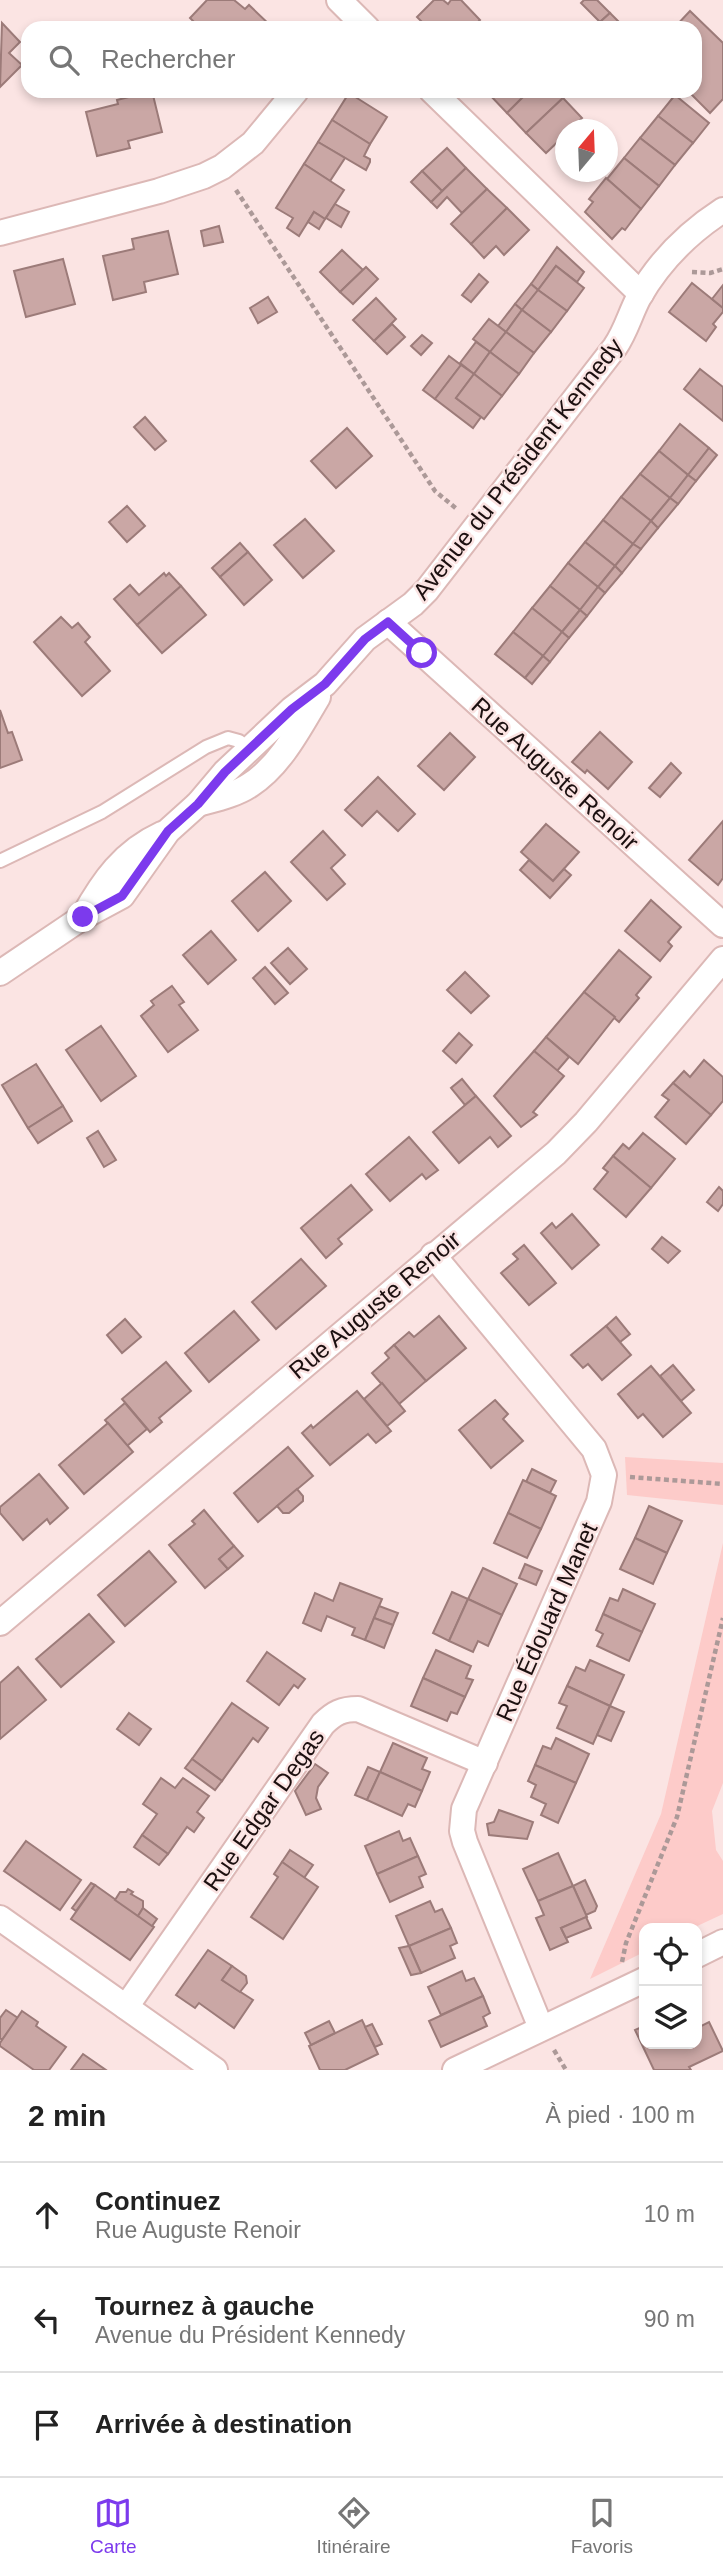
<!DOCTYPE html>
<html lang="fr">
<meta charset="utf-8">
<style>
body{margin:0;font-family:Arial,sans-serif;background:#f2f2f2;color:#222}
.controls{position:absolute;right:21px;bottom:21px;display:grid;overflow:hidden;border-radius:14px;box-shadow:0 4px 10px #0003}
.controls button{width:63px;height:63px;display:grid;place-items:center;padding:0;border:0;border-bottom:2px solid #e0e0e0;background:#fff;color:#222;font:35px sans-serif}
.compass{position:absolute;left:555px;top:119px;width:63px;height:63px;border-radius:50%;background:#fff;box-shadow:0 4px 10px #0003;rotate:19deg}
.stop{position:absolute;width:21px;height:21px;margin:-16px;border:5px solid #7c3aed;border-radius:50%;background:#fff}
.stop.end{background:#7c3aed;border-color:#fff;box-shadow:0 2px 7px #0008}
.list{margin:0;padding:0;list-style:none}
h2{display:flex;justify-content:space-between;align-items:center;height:91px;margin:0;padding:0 28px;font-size:30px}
h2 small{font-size:23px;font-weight:400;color:#767676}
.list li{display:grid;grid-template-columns:46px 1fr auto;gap:21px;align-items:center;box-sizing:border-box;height:105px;padding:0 28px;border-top:2px solid #e0e0e0}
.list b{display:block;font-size:26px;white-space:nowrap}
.list p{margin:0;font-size:23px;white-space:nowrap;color:#767676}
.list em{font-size:23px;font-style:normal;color:#767676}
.icon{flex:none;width:38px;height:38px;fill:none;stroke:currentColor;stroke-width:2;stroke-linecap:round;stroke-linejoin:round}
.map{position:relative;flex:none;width:723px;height:2070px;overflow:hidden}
.search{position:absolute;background:#fff;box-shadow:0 4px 10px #0003;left:21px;right:21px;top:21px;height:77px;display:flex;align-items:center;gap:18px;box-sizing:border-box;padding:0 24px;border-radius:21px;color:#767676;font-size:26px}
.sheet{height:406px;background:#fff}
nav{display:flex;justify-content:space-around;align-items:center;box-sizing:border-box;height:98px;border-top:2px solid #e0e0e0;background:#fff;font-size:19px;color:#767676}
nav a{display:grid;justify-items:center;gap:4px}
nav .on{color:#7c3aed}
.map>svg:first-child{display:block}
.green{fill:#fdcbc9}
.building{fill:#caa7a5;stroke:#9c7b79;stroke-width:2}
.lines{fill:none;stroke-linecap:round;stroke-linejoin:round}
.service-casing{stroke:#dcb8b6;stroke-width:16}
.minor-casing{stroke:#dcb8b6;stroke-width:28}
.path{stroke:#ac9998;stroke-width:4.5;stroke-dasharray:5 3.5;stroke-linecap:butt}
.service{stroke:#fff;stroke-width:12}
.minor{stroke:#fff;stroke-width:24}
.route{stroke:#7c3aed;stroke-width:9}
.labels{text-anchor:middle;stroke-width:5;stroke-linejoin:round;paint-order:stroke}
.street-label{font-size:24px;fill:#1c1010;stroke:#fbe4e3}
</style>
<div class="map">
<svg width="723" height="2070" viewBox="0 0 723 2070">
<rect width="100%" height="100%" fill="#fbe4e3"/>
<g class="green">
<polygon points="625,1457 723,1463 723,1505 627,1495"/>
<polygon points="723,1543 723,1783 712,1811 716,1850 723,1861 723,1914 693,1928 644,1928 644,1952 590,1979 661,1814"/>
</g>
<g class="building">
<polygon points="207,0 234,0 245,9 249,5 273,28 200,28 190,18"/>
<polygon points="434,0 443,0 448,4 451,0 461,0 480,20 472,28 424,28 426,26 417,17"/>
<polygon points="584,0 597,0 610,13 600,22 581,3"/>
<polygon points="690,11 723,43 723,99 710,113 688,91 695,91 695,28 674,28"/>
<polygon points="610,13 625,28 606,28 600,22"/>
<polygon points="2,23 20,42 9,53 22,65 0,87"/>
<polygon points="152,91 162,132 128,141 130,148 97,156 86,112 118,104 117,100"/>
<polygon points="490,91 529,91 507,113 488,93"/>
<polygon points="529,91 557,91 563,98 526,133 507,113"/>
<polygon points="349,93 387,117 370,144 332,120"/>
<polygon points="675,95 709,123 693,143 658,116"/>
<polygon points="563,98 582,118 571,130 566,130 566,134 546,153 526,133"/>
<polygon points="658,116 693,143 675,165 640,138"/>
<polygon points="332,120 370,144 364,156 370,159 370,162 366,170 318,142"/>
<polygon points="640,138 675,165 659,186 624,158"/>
<polygon points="318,142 345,158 330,181 304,164"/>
<polygon points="447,148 466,168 442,191 422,171"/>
<polygon points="624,158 659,186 641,209 607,179"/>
<polygon points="304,164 344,190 325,219 314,212 299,236 287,228 293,218 276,208"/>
<polygon points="466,168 487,189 462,213 447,197 437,208 431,202"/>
<polygon points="422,171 442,191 431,202 411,182"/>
<polygon points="606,178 641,209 625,230 622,228 612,239 585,212 593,202 589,199"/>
<polygon points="487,189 507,208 471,244 451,224"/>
<polygon points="335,204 349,212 341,227 326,218"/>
<polygon points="507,208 529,230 504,255 496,246 484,258 471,244"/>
<polygon points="314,212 325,219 319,229 308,222"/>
<polygon points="219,226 223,242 204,246 201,231"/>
<polygon points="168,231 178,274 144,282 146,292 113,300 103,256 134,249 132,239"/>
<polygon points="557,247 584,272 577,282 556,266 538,290 531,284"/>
<polygon points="342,250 363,270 340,292 320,272"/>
<polygon points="63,259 75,304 26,317 14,271"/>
<polygon points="556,266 584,288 567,311 538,290"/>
<polygon points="366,267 378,279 353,304 340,292"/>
<polygon points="479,274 488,282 471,302 462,295"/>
<polygon points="692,283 723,308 723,312 713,324 716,327 706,341 669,312"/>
<polygon points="531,284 538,290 522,310 515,304"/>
<polygon points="723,285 723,308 712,299"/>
<polygon points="538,290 567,311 551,332 522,310"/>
<polygon points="268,297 277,312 258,323 250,308"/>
<polygon points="376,298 396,319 374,341 353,320"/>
<polygon points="515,304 522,310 506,332 498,326"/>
<polygon points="522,310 551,332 534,353 506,332"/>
<polygon points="489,319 506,332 490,352 473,339"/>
<polygon points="392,324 405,337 387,354 374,341"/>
<polygon points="506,332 534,353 519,374 490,352"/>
<polygon points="422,335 432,343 421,355 411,346"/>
<polygon points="476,342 490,352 474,374 460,363"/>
<polygon points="490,352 519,374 502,396 474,374"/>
<polygon points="449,356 461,365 435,399 423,390"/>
<polygon points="461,365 474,374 456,398 481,417 473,428 435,399"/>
<polygon points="700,369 723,387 723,421 684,389"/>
<polygon points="474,374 502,396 484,419 456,398"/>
<polygon points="145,417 166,441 155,450 134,427"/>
<polygon points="680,424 709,448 688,475 659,451"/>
<polygon points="347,428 372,456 336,488 311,461"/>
<polygon points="709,448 717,455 696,481 688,475"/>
<polygon points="659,451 688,475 670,498 640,474"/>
<polygon points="640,474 670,498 651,521 621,497"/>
<polygon points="688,475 696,481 678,504 670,498"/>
<polygon points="621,497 651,521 633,544 603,520"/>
<polygon points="670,498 678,504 658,528 651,521"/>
<polygon points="127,506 145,526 127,542 109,522"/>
<polygon points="305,519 334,551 303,578 274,545"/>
<polygon points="603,520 633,544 615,566 585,542"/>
<polygon points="651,521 658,528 641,549 633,544"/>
<polygon points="585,542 615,566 598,587 568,563"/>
<polygon points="240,543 248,552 220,577 212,568"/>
<polygon points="633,544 641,549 622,573 615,566"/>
<polygon points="248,552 272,580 244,605 220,577"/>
<polygon points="568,563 598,587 580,610 550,586"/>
<polygon points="615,566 622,573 605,593 598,587"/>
<polygon points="164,573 166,576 169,573 181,586 137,625 114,599 130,585 139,595"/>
<polygon points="181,586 206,615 162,653 137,625"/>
<polygon points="550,586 580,610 562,632 532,608"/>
<polygon points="598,587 605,593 587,616 580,610"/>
<polygon points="532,608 562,632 543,656 513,632"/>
<polygon points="580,610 587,616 569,638 562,632"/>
<polygon points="61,617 72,628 78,623 90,637 85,642 110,671 82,696 34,642"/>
<polygon points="513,632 543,656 525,678 495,654"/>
<polygon points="562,632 569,638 550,662 543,656"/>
<polygon points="543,656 550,662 532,684 525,678"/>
<polygon points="0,710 8,733 12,732 22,760 0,768"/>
<polygon points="600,732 632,762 608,789 587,770 585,773 572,762"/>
<polygon points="450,733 475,757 444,790 418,766"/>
<polygon points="671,763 681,773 660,797 649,788"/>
<polygon points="378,777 415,814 398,831 377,811 362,826 345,810"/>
<polygon points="723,821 723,878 718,885 689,860"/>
<polygon points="546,824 579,852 553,881 521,852"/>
<polygon points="323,831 345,855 331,868 345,884 327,900 291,862"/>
<polygon points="529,860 553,881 564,869 571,875 550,898 520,870"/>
<polygon points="265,872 291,901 258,931 232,901"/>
<polygon points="651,900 681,927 668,942 672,946 660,961 625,931"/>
<polygon points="211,931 236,960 208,984 183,955"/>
<polygon points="288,948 307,969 290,984 271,963"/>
<polygon points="619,950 651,977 636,995 639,998 619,1022 584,992"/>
<polygon points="265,967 288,993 275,1004 253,978"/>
<polygon points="465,972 489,996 471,1013 447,990"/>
<polygon points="172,986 184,1002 179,1005 198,1030 168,1052 141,1016 154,1005 151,1001"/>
<polygon points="584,992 615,1017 578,1064 546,1037"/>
<polygon points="101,1026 136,1076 101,1101 66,1050"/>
<polygon points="459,1033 472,1045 456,1063 443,1051"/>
<polygon points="546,1037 569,1057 557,1071 534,1051"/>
<polygon points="534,1051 564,1076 533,1112 537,1115 521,1127 494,1096"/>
<polygon points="704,1060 723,1077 723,1101 711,1115 673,1083 684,1071 690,1077"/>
<polygon points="36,1064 63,1106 28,1128 2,1085"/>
<polygon points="462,1079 476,1096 465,1105 451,1088"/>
<polygon points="673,1083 711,1115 686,1144 655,1117 669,1100 662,1095"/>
<polygon points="476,1096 511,1136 498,1147 490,1137 459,1163 433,1132"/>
<polygon points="63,1106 72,1121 38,1143 28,1128"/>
<polygon points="98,1131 116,1160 104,1167 87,1138"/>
<polygon points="643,1133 675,1159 651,1188 613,1156 623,1144 629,1149"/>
<polygon points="409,1137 438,1170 426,1179 422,1174 390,1201 366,1174"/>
<polygon points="613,1156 651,1188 626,1217 594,1189 608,1172 603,1168"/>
<polygon points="351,1185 372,1210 338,1239 342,1244 326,1258 301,1228"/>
<polygon points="719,1187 723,1191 723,1204 718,1211 707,1202"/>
<polygon points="572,1214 599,1245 572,1269 541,1233 552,1223 556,1228"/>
<polygon points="662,1237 680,1251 668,1263 652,1249"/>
<polygon points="524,1245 556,1283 529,1305 501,1273 518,1259 513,1254"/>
<polygon points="301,1259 326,1286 276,1329 252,1302"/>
<polygon points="234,1311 259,1340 209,1382 185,1353"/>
<polygon points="439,1316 466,1348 426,1381 394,1345 409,1332 414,1337"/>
<polygon points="616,1317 630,1334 620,1342 606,1326"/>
<polygon points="125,1319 141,1337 122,1353 107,1335"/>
<polygon points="606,1326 631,1355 602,1380 588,1364 583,1368 571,1355"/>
<polygon points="394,1345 426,1381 399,1404 372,1373 389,1358 385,1353"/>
<polygon points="166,1362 191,1391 159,1418 162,1422 150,1432 122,1399"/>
<polygon points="673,1365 694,1390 681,1401 660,1376"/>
<polygon points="651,1366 691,1413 663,1437 643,1414 638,1418 618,1394"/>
<polygon points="382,1383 405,1411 387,1426 364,1399"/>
<polygon points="357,1391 391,1431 376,1443 368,1434 330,1465 302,1433 311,1425 313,1428"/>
<polygon points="495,1400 508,1414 503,1419 523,1441 491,1468 459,1430"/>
<polygon points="125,1403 147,1429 127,1446 105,1420"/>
<polygon points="108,1423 133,1452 84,1494 59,1465"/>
<polygon points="288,1447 313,1476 258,1522 234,1493"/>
<polygon points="532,1469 556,1481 550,1493 526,1482"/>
<polygon points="39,1474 68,1508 50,1524 47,1519 23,1540 0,1513 0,1507"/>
<polygon points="523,1480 556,1496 541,1529 508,1513"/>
<polygon points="297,1489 303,1496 303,1501 289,1513 283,1513 277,1506"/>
<polygon points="649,1506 682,1521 667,1553 635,1538"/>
<polygon points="204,1510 234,1546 219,1559 228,1569 205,1588 169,1545 195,1524 192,1521"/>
<polygon points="508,1513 541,1529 527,1558 494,1543"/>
<polygon points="635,1538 667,1553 653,1584 620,1569"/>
<polygon points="234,1546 243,1556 228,1569 219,1559"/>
<polygon points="149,1551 176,1582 125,1626 98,1595"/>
<polygon points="525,1564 542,1571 536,1585 519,1578"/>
<polygon points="483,1568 517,1584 502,1615 468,1599"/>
<polygon points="340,1583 382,1599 365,1640 352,1635 355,1628 327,1616 321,1631 303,1623 315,1593 333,1601"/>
<polygon points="623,1589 655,1604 642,1632 603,1614 610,1598 618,1601"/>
<polygon points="452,1592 468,1599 449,1641 433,1633"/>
<polygon points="468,1599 502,1615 488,1646 478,1641 473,1652 449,1641"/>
<polygon points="379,1606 398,1613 393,1625 374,1618"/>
<polygon points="89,1614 114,1642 61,1687 36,1659"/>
<polygon points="603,1614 642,1632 629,1661 597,1646 603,1634 596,1630"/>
<polygon points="374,1618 393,1625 384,1648 365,1640"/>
<polygon points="436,1650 471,1666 466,1678 473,1680 465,1697 423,1678"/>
<polygon points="267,1652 305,1679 298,1688 294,1685 279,1705 247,1681"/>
<polygon points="590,1660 624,1675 610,1706 567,1686 576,1667 585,1671"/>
<polygon points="18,1667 46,1700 0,1739 0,1683"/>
<polygon points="423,1678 465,1697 457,1714 451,1712 447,1721 411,1706"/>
<polygon points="567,1686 610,1706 593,1744 557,1728 567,1706 559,1703"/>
<polygon points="232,1703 268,1728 258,1742 253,1738 222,1781 192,1759"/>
<polygon points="610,1706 624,1712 611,1741 597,1735"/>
<polygon points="129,1713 151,1729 139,1745 117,1729"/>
<polygon points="556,1738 589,1754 576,1783 535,1765 543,1746 551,1749"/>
<polygon points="393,1743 427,1758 422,1769 430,1772 422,1791 380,1772"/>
<polygon points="192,1759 222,1781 215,1790 185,1768"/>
<polygon points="315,1764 328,1773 318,1787 316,1798 321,1809 306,1815 295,1791"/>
<polygon points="535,1765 576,1783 558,1823 541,1815 546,1804 531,1797 536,1785 528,1781"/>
<polygon points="368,1767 380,1772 367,1800 355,1795"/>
<polygon points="380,1772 422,1791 415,1807 408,1804 402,1816 367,1800"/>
<polygon points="161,1778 175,1788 183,1778 209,1796 197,1812 204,1818 194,1832 187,1827 168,1854 142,1835 157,1814 143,1804"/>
<polygon points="499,1810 533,1822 527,1839 489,1835 487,1824 494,1822"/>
<polygon points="399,1831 403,1841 410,1838 418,1856 377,1874 365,1846"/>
<polygon points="142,1835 168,1854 159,1865 134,1847"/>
<polygon points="26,1841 81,1880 60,1910 4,1871"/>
<polygon points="290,1850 313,1865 304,1878 282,1862"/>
<polygon points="558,1853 573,1886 538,1901 523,1869"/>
<polygon points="418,1856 426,1874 419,1877 423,1887 390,1902 377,1874"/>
<polygon points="282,1862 318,1887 283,1939 251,1917 278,1877 274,1874"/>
<polygon points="585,1880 597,1906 595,1911 586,1915 573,1886"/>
<polygon points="91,1883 95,1885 76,1911 72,1908"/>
<polygon points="95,1885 154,1927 130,1960 71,1919"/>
<polygon points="573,1886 587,1917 561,1928 568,1942 550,1950 536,1918 544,1915 538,1901"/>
<polygon points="128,1889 133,1892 131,1894 143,1901 143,1908 138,1916 115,1900 120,1892 126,1892"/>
<polygon points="430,1901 435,1912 442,1909 451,1928 409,1946 396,1916"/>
<polygon points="143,1908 157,1919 152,1926 138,1916"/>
<polygon points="586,1917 591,1928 566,1938 561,1928"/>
<polygon points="451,1928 457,1943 450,1946 455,1958 421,1973 409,1946"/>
<polygon points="409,1946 421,1973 411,1975 399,1948"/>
<polygon points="208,1950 232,1966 222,1980 253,2000 234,2028 199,2003 195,2008 176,1995"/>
<polygon points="232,1966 246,1976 247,1983 240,1992 222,1980"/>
<polygon points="462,1971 466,1981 474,1978 483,1996 441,2015 428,1987"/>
<polygon points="483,1996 490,2013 483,2017 487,2026 441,2047 429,2021"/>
<polygon points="6,2010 18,2018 2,2040 0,2038 0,2018"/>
<polygon points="22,2011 38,2022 36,2026 66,2047 49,2070 34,2070 0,2046 0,2043"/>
<polygon points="362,2020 378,2054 345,2070 320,2070 309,2046"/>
<polygon points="329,2021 335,2033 311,2045 305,2033"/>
<polygon points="709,2022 723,2051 689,2067 691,2070 654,2070 635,2030 644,2026 644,2044 697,2044 697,2028"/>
<polygon points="372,2024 382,2044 375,2047 365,2027"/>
<polygon points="83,2054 106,2070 71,2070"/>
</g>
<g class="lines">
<defs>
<polyline id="service" points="0,861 102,812 206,747 228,738 239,741 249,749"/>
<g id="minor">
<polyline points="339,0 367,28"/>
<polyline points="432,91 641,294"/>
<polyline points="0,233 159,191 204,176 222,167 253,143 296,91"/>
<polyline points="388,622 723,925"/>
<path d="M198,804C216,799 235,795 250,785C281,765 300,727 318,697"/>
<path d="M83,917C103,881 123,852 162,834"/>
<path d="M0,973L83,917L122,896L168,831L198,804L225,772L292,709L325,684L365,639L413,604L427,590L615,347C626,331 630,314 639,297C659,262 689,232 723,210"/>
<polyline points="433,1255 594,1449 604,1475 599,1502 464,1809 462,1831 465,1842 541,2028"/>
<polyline points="0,1623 556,1153 586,1122 723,959"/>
<polyline points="0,1918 215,2070"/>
<polyline points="697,1955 723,1942"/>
<path d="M126,2007L323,1724C334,1713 342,1709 358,1709L485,1763"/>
<polyline points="455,2070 644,1980"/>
</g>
</defs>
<use href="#service" class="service-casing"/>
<use href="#minor" class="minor-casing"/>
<g class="path">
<polyline points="236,190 435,491 458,510"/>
<polyline points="692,272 710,273 723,269"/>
<polyline points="630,1477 723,1484"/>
<polyline points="622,1962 626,1943 677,1817 723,1618"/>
<polyline points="554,2050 566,2070"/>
</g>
<use href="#service" class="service"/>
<use href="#minor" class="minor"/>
</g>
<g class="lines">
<polyline class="route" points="83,917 122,896 168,831 198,804 225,772 292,709 325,684 365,639 388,622 422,653"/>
</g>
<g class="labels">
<g class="street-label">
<text transform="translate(518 469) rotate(-52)" y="8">Avenue du Président Kennedy</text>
<text transform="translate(555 774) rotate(42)" y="8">Rue Auguste Renoir</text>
<text transform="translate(375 1305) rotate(-40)" y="8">Rue Auguste Renoir</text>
<text transform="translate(547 1622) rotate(-66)" y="8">Rue Édouard Manet</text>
<text transform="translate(264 1810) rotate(-55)" y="8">Rue Edgar Degas</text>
</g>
</g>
</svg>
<div class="controls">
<button><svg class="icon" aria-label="locate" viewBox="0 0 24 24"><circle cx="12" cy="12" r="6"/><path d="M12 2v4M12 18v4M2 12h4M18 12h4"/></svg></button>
<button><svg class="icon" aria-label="layers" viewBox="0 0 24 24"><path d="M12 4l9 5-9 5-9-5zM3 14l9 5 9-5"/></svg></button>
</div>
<svg class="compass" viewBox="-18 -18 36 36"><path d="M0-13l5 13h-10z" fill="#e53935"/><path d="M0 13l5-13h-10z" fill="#767676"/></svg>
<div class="stop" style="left:422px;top:653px"></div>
<div class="stop end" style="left:83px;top:917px"></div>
<div class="search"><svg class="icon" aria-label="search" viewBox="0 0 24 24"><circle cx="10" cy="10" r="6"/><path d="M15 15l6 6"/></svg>Rechercher</div>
</div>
<section class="sheet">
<h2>2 min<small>À pied · 100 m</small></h2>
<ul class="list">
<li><svg class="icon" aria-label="ahead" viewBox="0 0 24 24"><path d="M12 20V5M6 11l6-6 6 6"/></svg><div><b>Continuez</b><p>Rue Auguste Renoir</p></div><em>10 m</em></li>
<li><svg class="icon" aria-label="left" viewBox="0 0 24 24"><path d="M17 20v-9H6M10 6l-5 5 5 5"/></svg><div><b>Tournez à gauche</b><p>Avenue du Président Kennedy</p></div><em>90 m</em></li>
<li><svg class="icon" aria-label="arrive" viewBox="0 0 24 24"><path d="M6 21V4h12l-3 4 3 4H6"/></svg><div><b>Arrivée à destination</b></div></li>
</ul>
</section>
<nav>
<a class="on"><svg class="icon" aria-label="map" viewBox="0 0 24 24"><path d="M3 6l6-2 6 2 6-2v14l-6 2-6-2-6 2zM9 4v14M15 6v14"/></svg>Carte</a>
<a><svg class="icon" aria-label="directions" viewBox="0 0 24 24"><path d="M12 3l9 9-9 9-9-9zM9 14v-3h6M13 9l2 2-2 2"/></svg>Itinéraire</a>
<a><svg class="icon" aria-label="saved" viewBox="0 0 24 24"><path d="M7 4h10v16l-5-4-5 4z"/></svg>Favoris</a>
</nav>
